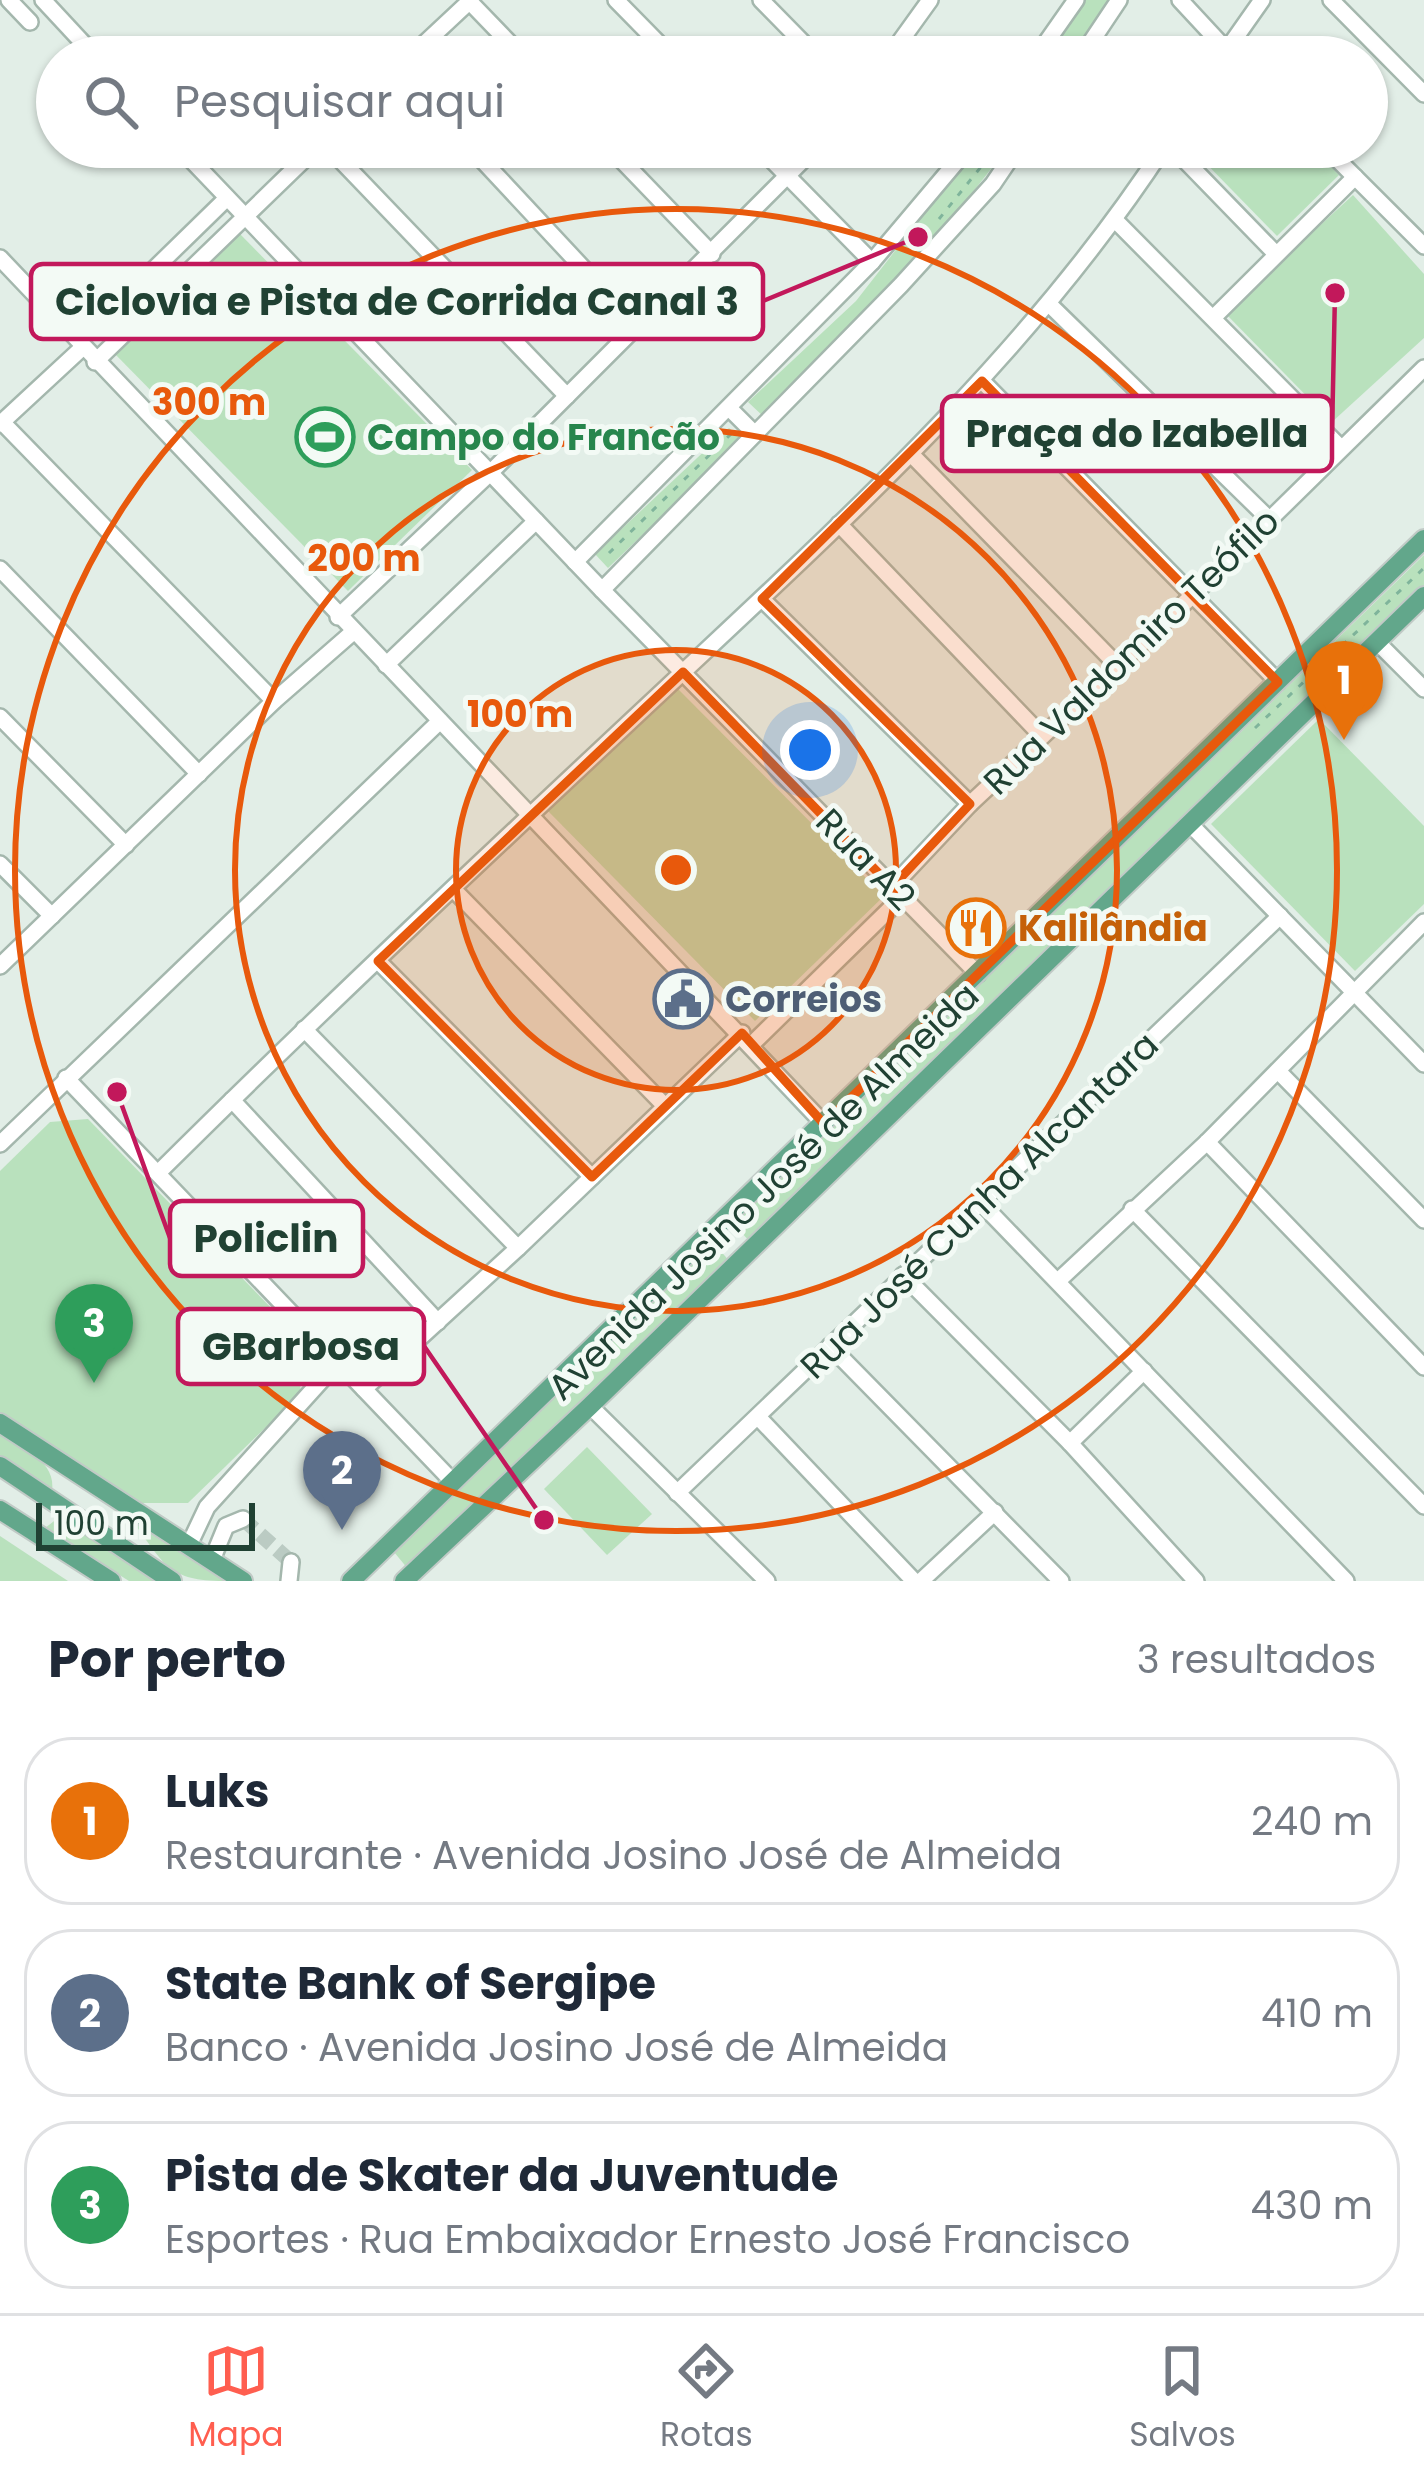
<!DOCTYPE html>
<html lang="pt">
<meta charset="utf-8">
<style>
body{margin:0;font-family:Poppins,sans-serif;background:#f6f6f7;color:#1f2937}
.scale{position:absolute;left:36px;bottom:30px;width:219px;box-sizing:border-box;padding-left:12px;border:6px solid #204133;border-top:0;font-size:33px;line-height:42px;white-space:nowrap;color:#204133;-webkit-text-stroke:9px #f3faf5;paint-order:stroke}
.you{position:absolute;left:810px;top:750px;width:42px;height:42px;margin:-30px;border:9px solid #fff;border-radius:50%;background:#1a73e8;box-shadow:0 0 0 18px #1a73e833}
.badge{display:grid;place-items:center;width:78px;height:78px;border-radius:50%;background:#ff5e4f;color:#fff;font-size:39px;font-weight:700}
.pin{position:absolute;translate:-50% -99px;filter:drop-shadow(0 3px 6px #0008)}
.pin::after{content:'';position:absolute;top:63px;width:42px;height:36px;background:inherit;clip-path:polygon(0 0,100% 0,50% 100%)}
.list{margin:0;padding:0;list-style:none}
h2{display:flex;justify-content:space-between;align-items:center;height:156px;margin:0;padding:0 48px;font-size:51px}
h2 small{font-size:39px;font-weight:400;color:#747a83}
.list li{display:grid;grid-template-columns:78px 1fr auto;gap:36px;align-items:center;box-sizing:border-box;height:168px;margin:0 24px 24px;padding:0 24px;border:3px solid #e0e1e3;border-radius:48px}
.list b{display:block;font-size:45px;white-space:nowrap}
.list p{margin:0;font-size:39px;white-space:nowrap;color:#747a83}
.list em{font-size:39px;font-style:normal;color:#747a83}
.icon{flex:none;width:66px;height:66px;fill:none;stroke:currentColor;stroke-width:2;stroke-linecap:round;stroke-linejoin:round}
.map{position:relative;flex:none;width:1424px;height:1581px;overflow:hidden}
.search{position:absolute;background:#fff;box-shadow:0 3px 9px #0004;left:36px;right:36px;top:36px;height:132px;display:flex;align-items:center;gap:30px;box-sizing:border-box;padding:0 42px;border-radius:66px;color:#747a83;font-size:45px}
.sheet{height:732px;background:#fff}
nav{display:flex;justify-content:space-around;align-items:center;box-sizing:border-box;height:168px;border-top:3px solid #e0e1e3;background:#fff;font-size:33px;color:#747a83}
nav a{display:grid;justify-items:center;gap:6px}
nav .on{color:#ff5e4f}
.map>svg:first-child{display:block}
.green{fill:#b9e1bd}
.lines{fill:none;stroke-linecap:round;stroke-linejoin:round}
.minor-tunnel{stroke:#bbcbc3;stroke-width:15;stroke-dasharray:15 8;stroke-linecap:butt}
.minor-casing{stroke:#a4b7ad;stroke-width:20}
.major-casing{stroke:#c1cac6;stroke-width:22}
.path{stroke:#7fb49b;stroke-width:3;stroke-dasharray:6 9;stroke-linecap:butt}
.minor{stroke:#fff;stroke-width:15}
.major{stroke:#62a78b;stroke-width:18}
.marked{fill:#e8590c;fill-opacity:0.2;stroke:#e8590c;stroke-width:9;stroke-linejoin:round}
.ring{fill:none;stroke:#e8590c;stroke-width:6}
.labels{text-anchor:middle;stroke-width:10;stroke-linejoin:round;paint-order:stroke}
.leisure-label{font-size:36px;font-weight:bold;fill:#27864d;stroke:#f3faf5;text-anchor:start}
.street-label{font-size:36px;fill:#204133;stroke:#f3faf5}
.food-label{font-size:36px;font-weight:bold;fill:#c56008;stroke:#f3faf5;text-anchor:start}
.service-label{font-size:36px;font-weight:bold;fill:#4e5e75;stroke:#f3faf5;text-anchor:start}
.centre{fill:#e8590c;stroke:#f3faf5;stroke-width:6}
.ring-label{font-size:36px;text-anchor:middle;font-weight:bold;fill:#e8590c;stroke:#f3faf5;stroke-width:10;stroke-linejoin:round;paint-order:stroke}
.leader{fill:none;stroke:#c2185b;stroke-width:4.5}
.callout-dot{fill:#c2185b;stroke:#f3faf5;stroke-width:4.5}
.callout{fill:#f3faf5;stroke:#c2185b;stroke-width:4.5}
.callout-label{font-size:39px;text-anchor:middle;font-weight:bold;fill:#204133}
</style>
<div class="map">
<svg width="1424" height="1581" viewBox="0 0 1424 1581">
<rect width="100%" height="100%" fill="#e2eee7"/>
<g class="green">
<polygon points="1079,0 1111,0 1070,57 1040,57"/>
<path d="M976,147H1007C937,245 846,330 764,417L748,402L856,301Z"/>
<polygon points="1190,147 1312,147 1339,175 1277,236"/>
<polygon points="1353,195 1424,274 1424,338 1332,422 1225,313"/>
<polygon points="237,231 472,470 348,591 113,352"/>
<polygon points="729,428 742,439 608,568 595,554"/>
<polygon points="1424,555 1424,589 750,1242 733,1223"/>
<polygon points="678,689 884,896 755,1021 547,810"/>
<polygon points="1319,719 1424,826 1424,904 1355,971 1211,824"/>
<polygon points="88,1119 308,1346 299,1395 188,1503 135,1503 0,1414 0,1171 50,1122"/>
<polygon points="714,1243 730,1262 408,1569 394,1552"/>
<path d="M0,1435C23,1449 57,1461 52,1492L0,1456Z"/>
<polygon points="587,1447 652,1514 607,1555 544,1489"/>
<polygon points="62,1515 163,1581 129,1581 45,1528"/>
<path d="M134,1523L224,1581C169,1581 164,1564 134,1523Z"/>
<polygon points="0,1536 68,1581 0,1581"/>
</g>
<g class="lines">
<polyline class="minor-tunnel" points="243,1519 291,1562"/>
<defs>
<g id="minor">
<polyline points="9,0 30,22"/>
<polyline points="43,0 96,57"/>
<polyline points="616,0 672,57"/>
<polyline points="761,0 817,57"/>
<polyline points="1180,0 1233,57"/>
<polyline points="1331,0 1424,94"/>
<polyline points="470,2 523,57"/>
<polyline points="1224,54 1262,0"/>
<polyline points="410,57 471,0"/>
<polyline points="889,57 930,0"/>
<polyline points="1036,57 1076,0"/>
<polyline points="1081,57 1119,0"/>
<polyline points="179,147 602,590 978,974"/>
<polyline points="328,147 567,396"/>
<polyline points="470,147 638,327"/>
<polyline points="609,147 712,254"/>
<polyline points="759,147 872,262"/>
<polyline points="1172,147 1275,253"/>
<polyline points="1325,147 1424,246"/>
<polyline points="1116,221 1340,447"/>
<polyline points="0,258 824,1124"/>
<polyline points="1050,305 1269,519"/>
<polyline points="1214,317 1355,177"/>
<polyline points="103,319 227,198"/>
<polyline points="95,362 317,147"/>
<polyline points="982,381 1278,682"/>
<polyline points="730,409 755,434"/>
<polyline points="2,422 274,701"/>
<polyline points="0,424 82,348"/>
<polyline points="911,454 1117,665"/>
<polyline points="839,524 1042,736"/>
<polyline points="575,562 872,262 969,147"/>
<polyline points="0,569 199,774"/>
<polyline points="602,590 901,285 993,184 1018,147"/>
<polyline points="762,599 970,804"/>
<polyline points="338,617 490,473 816,147"/>
<polyline points="1377,642 1424,689"/>
<polyline points="386,665 536,521"/>
<polyline points="0,717 126,845"/>
<polyline points="1190,824 1424,1064"/>
<polyline points="0,864 52,916"/>
<polyline points="892,887 970,804 1193,595 1424,368"/>
<polyline points="454,890 665,1106"/>
<polyline points="378,961 592,1177"/>
<polyline points="0,966 274,701 353,632"/>
<polyline points="304,1029 518,1248"/>
<polyline points="752,1044 902,897"/>
<polyline points="1278,1071 1424,1220"/>
<polyline points="66,1078 453,1482"/>
<polyline points="232,1100 438,1322"/>
<polyline points="1207,1142 1424,1367"/>
<polyline points="0,1144 440,721"/>
<path d="M158,1173C324,1008 495,848 666,688C845,520 1029,354 1164,147"/>
<polyline points="982,1204 1346,1581"/>
<polyline points="1132,1209 1424,1506"/>
<polyline points="903,1275 1070,1443 1196,1581"/>
<polyline points="1058,1281 1207,1142 1424,922"/>
<polyline points="830,1346 1061,1581"/>
<polyline points="364,1389 518,1248 742,1033"/>
<polyline points="590,1406 767,1581"/>
<polyline points="759,1418 914,1581"/>
<polyline points="1070,1443 1144,1371"/>
<polyline points="677,1493 1280,916"/>
<polyline points="189,1545 207,1507 338,1362"/>
<polyline points="212,1560 226,1526 243,1519"/>
<polyline points="289,1581 291,1562"/>
<polyline points="921,1581 995,1512"/>
</g>
<g id="major">
<polyline points="0,1423 243,1581"/>
<polyline points="0,1466 172,1581"/>
<polyline points="0,1510 111,1581"/>
<polyline points="351,1581 1424,539"/>
<polyline points="404,1581 590,1406 1424,596"/>
</g>
</defs>
<use href="#minor" class="minor-casing"/>
<use href="#major" class="major-casing"/>
<g class="path">
<polyline points="939,219 997,147"/>
<polyline points="609,553 732,433"/>
<polyline points="1255,728 1424,568"/>
<polyline points="683,1283 745,1223"/>
</g>
<use href="#minor" class="minor"/>
<use href="#major" class="major"/>
</g>
<path class="marked" d="M982,381L1278,682L824,1124L742,1033L592,1177L378,961L683,672L892,887L970,804L762,599Z"/>
<circle cx="676" cy="870" r="220" fill="#e8590c" fill-opacity=".12"/>
<g class="ring">
<circle cx="676" cy="870" r="220"/>
<circle cx="676" cy="870" r="441"/>
<circle cx="676" cy="870" r="661"/>
</g>
<defs>
<symbol id="stadium-ring" viewBox="-11 -11 22 22"><circle r="9.5" fill="#f3faf5" stroke="#2e9e5b" stroke-width="1.5"/><path d="M0-5a6.5 5 0 1 0 0 10a6.5 5 0 1 0 0-10ZM-3.5-1.8h7v3.6h-7Z" fill="#2e9e5b"/></symbol>
<symbol id="restaurant-ring" viewBox="-11 -11 22 22"><circle r="9.5" fill="#f3faf5" stroke="#e8710a" stroke-width="1.5"/><path d="M-5-6h1v4h1v-4h1v4h1v-4h1v5L-1.5 .5V6h-2V.5L-5-1ZM5-6V6H3V1.5H1.5Q1.5-4 5-6Z" fill="#e8710a"/></symbol>
<symbol id="civic-ring" viewBox="-11 -11 22 22"><circle r="9.5" fill="#f3faf5" stroke="#5c6f8a" stroke-width="1.5"/><path d="M-.6-6.5H3V-4.5H.6V-3L4-1V1h2V6H-6V1h2V-1L-.6-3ZM-1.2 2.5V6h2.4V2.5Z" fill="#5c6f8a"/></symbol>
</defs>
<g fill-rule="evenodd">
<use href="#stadium-ring" x="292" y="404" width="66" height="66"/>
<use href="#restaurant-ring" x="943" y="895" width="66" height="66"/>
<use href="#civic-ring" x="650" y="966" width="66" height="66"/>
</g>
<g class="labels">
<g class="leisure-label">
<text x="367" y="450">Campo do Francão</text>
</g>
<g class="street-label">
<text transform="translate(1131 651) rotate(-44)" y="13">Rua Valdomiro Teófilo</text>
<text transform="translate(866 859) rotate(46)" y="13">Rua A2</text>
<text transform="translate(763 1191) rotate(-44)" y="13">Avenida Josino José de Almeida</text>
<text transform="translate(979 1205) rotate(-44)" y="13">Rua José Cunha Alcantara</text>
</g>
<g class="food-label">
<text x="1018" y="941">Kalilândia</text>
</g>
<g class="service-label">
<text x="725" y="1012">Correios</text>
</g>
</g>
<circle cx="676" cy="870" r="18" class="centre"/>
<g class="ring-label">
<text x="209" y="415">300 m</text>
<text x="364" y="571">200 m</text>
<text x="520" y="727">100 m</text>
</g>
<path class="leader" d="M918 237L763 301M1335 293L1332 434M117 1092L170 1238M544 1520L424 1346"/>
<g class="callout-dot">
<circle cx="918" cy="237" r="12"/>
<circle cx="1335" cy="293" r="12"/>
<circle cx="117" cy="1092" r="12"/>
<circle cx="544" cy="1520" r="12"/>
</g>
<g class="callout">
<rect x="31" y="264" width="732" height="75" rx="12"/>
<rect x="942" y="396" width="390" height="75" rx="12"/>
<rect x="170" y="1201" width="193" height="75" rx="12"/>
<rect x="178" y="1309" width="246" height="75" rx="12"/>
</g>
<g class="callout-label">
<text x="397" y="315">Ciclovia e Pista de Corrida Canal 3</text>
<text x="1137" y="447">Praça do Izabella</text>
<text x="266" y="1252">Policlin</text>
<text x="301" y="1360">GBarbosa</text>
</g>
</svg>
<div class="scale">100 m</div>
<div class="you"></div>
<div class="pin badge" style="left:1344px;top:740px;background:#e8710a">1</div>
<div class="pin badge" style="left:342px;top:1530px;background:#5c6f8a">2</div>
<div class="pin badge" style="left:94px;top:1383px;background:#2e9e5b">3</div>
<div class="search"><svg class="icon" aria-label="search" viewBox="0 0 24 24"><circle cx="10" cy="10" r="6"/><path d="M15 15l6 6"/></svg>Pesquisar aqui</div>
</div>
<section class="sheet">
<h2>Por perto<small>3 resultados</small></h2>
<ul class="list">
<li><span class="badge" style="background:#e8710a">1</span><div><b>Luks</b><p>Restaurante · Avenida Josino José de Almeida</p></div><em>240 m</em></li>
<li><span class="badge" style="background:#5c6f8a">2</span><div><b>State Bank of Sergipe</b><p>Banco · Avenida Josino José de Almeida</p></div><em>410 m</em></li>
<li><span class="badge" style="background:#2e9e5b">3</span><div><b>Pista de Skater da Juventude</b><p>Esportes · Rua Embaixador Ernesto José Francisco</p></div><em>430 m</em></li>
</ul>
</section>
<nav>
<a class="on"><svg class="icon" aria-label="map" viewBox="0 0 24 24"><path d="M3 6l6-2 6 2 6-2v14l-6 2-6-2-6 2zM9 4v14M15 6v14"/></svg>Mapa</a>
<a><svg class="icon" aria-label="directions" viewBox="0 0 24 24"><path d="M12 3l9 9-9 9-9-9zM9 14v-3h6M13 9l2 2-2 2"/></svg>Rotas</a>
<a><svg class="icon" aria-label="saved" viewBox="0 0 24 24"><path d="M7 4h10v16l-5-4-5 4z"/></svg>Salvos</a>
</nav>
